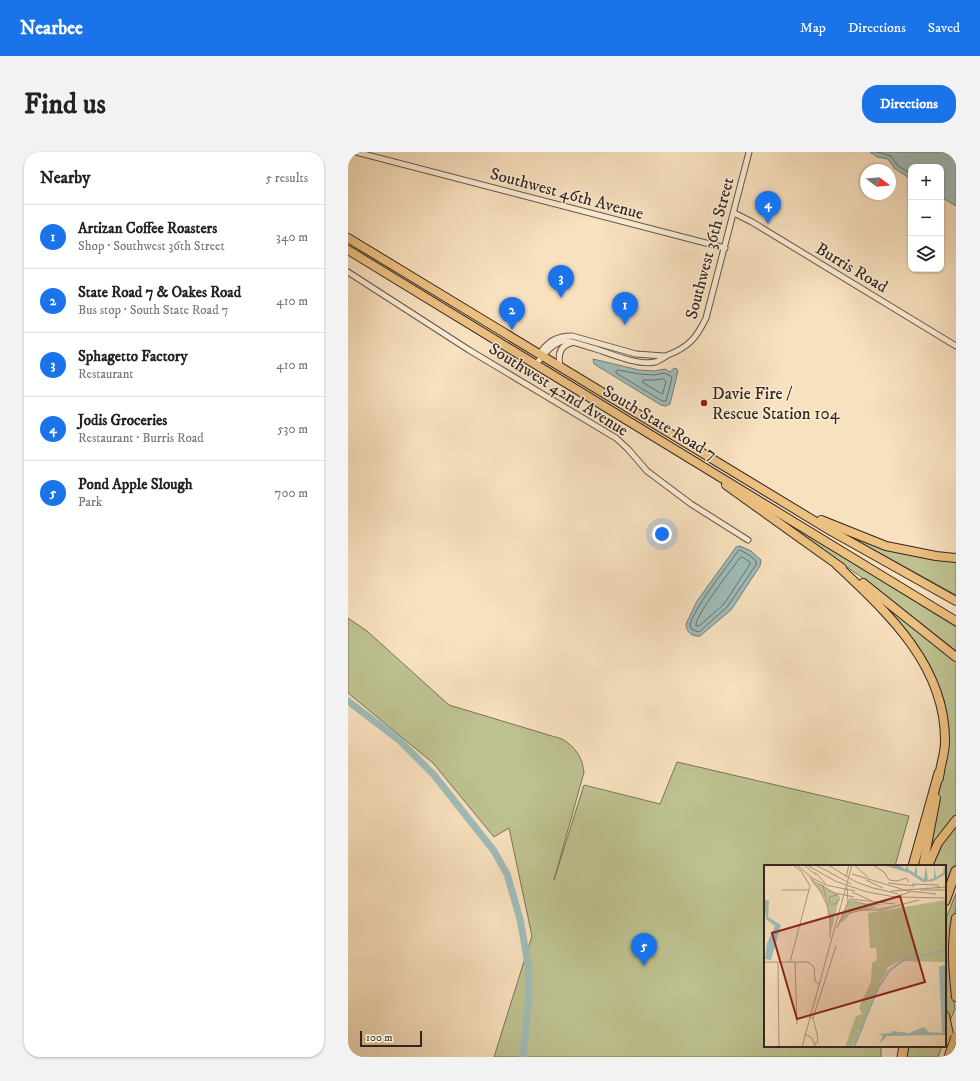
<!DOCTYPE html>
<meta charset="utf-8">
<style>
body{margin:0;font-family:"IM FELL DW Pica",serif;background:#f2f2f2;color:#222}
.controls{position:absolute;right:12px;top:12px;display:grid;overflow:hidden;border-radius:8px;box-shadow:0 1px 3px #0004}
.controls button{width:36px;height:36px;display:grid;place-items:center;padding:0;border:0;border-bottom:1px solid #e0e0e0;background:#fff;color:#222;font:20px sans-serif}
.compass{position:absolute;left:512px;top:12px;width:36px;height:36px;border-radius:50%;background:#fff;box-shadow:0 1px 3px #0004;rotate:106deg}
.scale{position:absolute;left:12px;bottom:10px;width:62px;box-sizing:border-box;padding-left:4px;border:2px solid #352621;border-top:0;font-size:11px;line-height:14px;white-space:nowrap;color:#352621;-webkit-text-stroke:3px #faecd5;paint-order:stroke}
.you{position:absolute;left:314px;top:382px;width:14px;height:14px;margin:-10px;border:3px solid #fff;border-radius:50%;background:#1a73e8;box-shadow:0 0 0 6px #1a73e833}
.badge{display:grid;place-items:center;width:26px;height:26px;border-radius:50%;background:#1a73e8;color:#fff;font-size:13px;font-weight:700}
.pin{position:absolute;translate:-50% -33px;filter:drop-shadow(0 1px 2px #0008)}
.pin::after{content:'';position:absolute;top:21px;width:14px;height:12px;background:inherit;clip-path:polygon(0 0,100% 0,50% 100%)}
.list{margin:0;padding:0;list-style:none}
h2{display:flex;justify-content:space-between;align-items:center;height:52px;margin:0;padding:0 16px;font-size:17px}
h2 small{font-size:13px;font-weight:400;color:#767676}
.list li{display:grid;grid-template-columns:26px 1fr auto;gap:12px;align-items:center;box-sizing:border-box;height:64px;padding:0 16px;border-top:1px solid #e0e0e0}
.list b{display:block;font-size:15px;white-space:nowrap}
.list p{margin:0;font-size:13px;white-space:nowrap;color:#767676}
.list em{font-size:13px;font-style:normal;color:#767676}
.icon{flex:none;width:22px;height:22px;fill:none;stroke:currentColor;stroke-width:2;stroke-linecap:round;stroke-linejoin:round}
.map{position:relative;flex:none;width:608px;height:905px;overflow:hidden;border-radius:16px}
header{display:flex;align-items:center;gap:24px;box-sizing:border-box;height:56px;padding:0 20px;background:#1a73e8;color:#fff}
header strong{font-size:19px}
nav{display:flex;gap:22px;margin-inline-start:auto;font-size:14px}
.intro{display:flex;align-items:center;justify-content:space-between;box-sizing:border-box;height:96px;padding:0 24px}
h1{margin:0;font-size:28px}
.button{padding:10px 18px;border-radius:16px;background:#1a73e8;color:#fff;font-size:14px;font-weight:700}
main{display:flex;gap:24px;padding:0 24px}
aside{flex:1;background:#fff;border-radius:16px;box-shadow:0 1px 3px #0004}
.map>svg:first-child{display:block}
.green{fill:#bec291;stroke:#7a7459}
.water{fill:#9fbcb9;stroke:#75807c}
.lines{fill:none;stroke-linecap:round;stroke-linejoin:round}
.shore{stroke:#6a716d;stroke-width:1}
.river{stroke:#9fbcb9;stroke-width:7}
.minor-casing{stroke:#665548;stroke-width:7}
.primary-casing{stroke:#352621;stroke-width:10}
.motorway-casing{stroke:#352621;stroke-width:11}
.minor{stroke:#faecd5;stroke-width:5}
.primary{stroke:#ecc080;stroke-width:8}
.motorway{stroke:#ecc080;stroke-width:9}
.motorway-bridge-casing{stroke:#352621;stroke-width:11;stroke-linecap:butt}
.motorway-bridge{stroke:#ecc080;stroke-width:9}
.poi-dot{fill:#8f2418;stroke:#faecd5;stroke-width:1.5}
.labels{text-anchor:middle;stroke-width:3;stroke-linejoin:round;paint-order:stroke}
.street-label{font-size:17px;fill:#352621;stroke:#faecd5}
.poi-label{font-size:17px;fill:#352621;stroke:#faecd5;text-anchor:start}
.inset-river{fill:none;stroke:#9fbcb9;stroke-width:2}
.inset-road{fill:none;stroke:#aa9680;stroke-width:1}
.view{fill:#8f2418;fill-opacity:0.15;stroke:#8f2418;stroke-width:2}
.inset-edge{fill:none;stroke:#352621;stroke-width:2}
</style>
<header>
<strong>Nearbee</strong>
<nav><a>Map</a><a>Directions</a><a>Saved</a></nav>
</header>
<div class="intro"><h1>Find us</h1><a class="button">Directions</a></div>
<main>
<aside>
<h2>Nearby<small>5 results</small></h2>
<ul class="list">
<li><span class="badge">1</span><div><b>Artizan Coffee Roasters</b><p>Shop · Southwest 36th Street</p></div><em>340 m</em></li>
<li><span class="badge">2</span><div><b>State Road 7 &amp; Oakes Road</b><p>Bus stop · South State Road 7</p></div><em>410 m</em></li>
<li><span class="badge">3</span><div><b>Sphagetto Factory</b><p>Restaurant</p></div><em>410 m</em></li>
<li><span class="badge">4</span><div><b>Jodis Groceries</b><p>Restaurant · Burris Road</p></div><em>530 m</em></li>
<li><span class="badge">5</span><div><b>Pond Apple Slough</b><p>Park</p></div><em>700 m</em></li>
</ul>
</aside>
<div class="map">
<svg width="608" height="905" viewBox="0 0 608 905">
<rect width="100%" height="100%" fill="#f8e1bf"/>
<filter id="stains"><feTurbulence type="fractalNoise" baseFrequency=".005" numOctaves="4"/><feColorMatrix values="0 0 0 0 .2 0 0 0 0 .09 0 0 0 0 .02 0 0 0 .5 -.17"/></filter>
<radialGradient id="worn" r=".72"><stop offset=".6" stop-color="#630" stop-opacity="0"/><stop offset="1" stop-color="#630" stop-opacity=".3"/></radialGradient>
<g class="green">
<polygon points="434,367 608,475 608,501 526,434 432,368"/>
<polygon points="502,383 608,409 608,443 501,384"/>
<polygon points="526,444 608,510 608,665 579,712 590,644 599,600 599,567 596,548 585,520 564,490"/>
<path d="M0,466L19,479L101,553L214,587C227,595 234,604 236,620L206,728L236,633L312,652L329,610L561,664L547,714H417V894H533V905H146L184,784L161,676L146,685L85,611L0,541Z"/>
<polygon points="608,671 608,711 597,737 597,714 583,714 592,695"/>
<polygon points="608,741 608,755 605,771 603,831 607,857 602,869 597,851 597,769"/>
<polygon points="561,894 594,894 590,905 559,905"/>
</g>
<g class="water">
<polygon points="522,0 608,0 608,54 593,45 593,15 563,15 563,27 546,16 540,7 529,5"/>
<polygon points="245,207 291,218 306,219 317,217 322,220 326,216 329,217 330,219 322,252 318,254 313,253 246,212"/>
<path d="M392,394L403,399L413,408L412,414L383,458L352,484C344,485 338,480 338,472L349,449L388,395Z"/>
</g>
<g class="lines">
<g class="shore">
<polyline points="529,0 543,4 549,13 563,22"/>
<polygon points="270,218 291,222 306,223 316,221 323,224 324,226 318,249 314,249 268,221 268,219"/>
<polygon points="315,227 318,229 315,241 314,242 294,230 295,228 306,228"/>
<path d="M392,398L401,403L408,409V413L379,455L351,480L345,478L342,474C344,458 379,415 390,399Z"/>
<path d="M394,405L402,410V412L376,452L351,474H348C346,465 384,416 392,406Z"/>
</g>
<polyline class="river" points="0,549 51,588 86,623 146,699 159,722 172,767 180,812 181,841 175,905"/>
<defs>
<g id="minor">
<polyline points="8,0 377,96"/>
<polyline points="386,61 404,70 608,194"/>
<polyline points="0,120 121,198 268,286 280,297 299,319 343,352 400,388"/>
<path d="M191,203C199,190 208,184 224,184L288,202L316,204"/>
<path d="M188,212C195,204 203,192 215,189C224,188 236,194 245,196C261,201 290,214 307,210C311,209 316,205 320,203C341,195 349,185 358,166L401,0"/>
<path d="M212,214C210,204 211,194 223,191"/>
</g>
<g id="primary">
<polyline points="0,86 483,379 608,449"/>
<polyline points="0,98 608,469"/>
<polyline points="378,333 494,416"/>
<polyline points="473,368 538,394 588,404 608,406"/>
<path d="M489,413C540,461 598,514 597,590C597,602 592,614 591,626"/>
<polyline points="515,431 608,505"/>
<polyline points="575,714 588,646"/>
<polyline points="580,714 590,691 608,668"/>
<path d="M608,766C603,793 605,818 608,845"/>
<polyline points="597,864 606,905"/>
</g>
<g id="motorway">
<polyline points="565,714 591,621"/>
<polyline points="597,749 608,719"/>
<polyline points="554,905 556,894"/>
</g>
</defs>
<use href="#minor" class="minor-casing"/>
<use href="#primary" class="primary-casing"/>
<use href="#motorway" class="motorway-casing"/>
<use href="#minor" class="minor"/>
<use href="#primary" class="primary"/>
<use href="#motorway" class="motorway"/>
<defs>
<polyline id="motorway-bridge" points="601,905 608,885"/>
</defs>
<use href="#motorway-bridge" class="motorway-bridge-casing"/>
<use href="#motorway-bridge" class="motorway-bridge"/>
</g>
<circle class="poi-dot" cx="356" cy="251" r="4"/>
<g class="labels">
<g class="street-label">
<text transform="translate(219 41) rotate(15)" y="6">Southwest 46th Avenue</text>
<text transform="translate(361 96) rotate(-75)" y="6">Southwest 36th Street</text>
<text transform="translate(504 115) rotate(31)" y="6">Burris Road</text>
<text transform="translate(211 237) rotate(32)" y="6">Southwest 42nd Avenue</text>
<text transform="translate(312 270) rotate(31)" y="6">South State Road 7</text>
</g>
<g class="poi-label">
<text x="364" y="247">Davie Fire /<tspan x="364" dy="20">Rescue Station 104</tspan></text>
</g>
</g>
<g transform="translate(416 713)">
<rect width="182" height="182" fill="#f8e1bf"/>
<path d="M46,13L76,31L67,67L63,36ZM85,34L97,39L95,37L121,40L103,41L110,44L133,40L118,44L90,46L83,50L74,61ZM182,35V97L136,96L122,103L124,105L116,117L96,166H93L95,168L91,177L87,182H81L92,151L98,149L95,142L107,117L108,98L113,95L112,83H106L104,48Z" fill="#bec291"/>
<path d="M120,0H134L141,4L144,0V4L150,8L153,0V10L160,14L162,0L164,15L170,13V0L172,12L179,8L180,0L182,9L169,16L159,17L145,8ZM0,34L5,36L4,52L17,60L7,95L1,94L3,78L11,61L2,54ZM182,99V170L123,171L115,179L119,171L115,169L127,168L128,166L145,168L160,162L165,167L178,168L175,102Z" fill="#9fbcb9"/>
<path class="inset-river" d="M90,182L114,123L126,105L140,95L182,85"/>
<path class="inset-road" d="M33,0L49,14M40,0L52,10M43,0L71,16L103,27L131,32L182,33M52,0L87,19M64,0L92,17L112,24M90,0L104,12M109,0L120,7L125,15L133,16L142,13L145,17M51,7L62,19M88,9L144,26L172,29M46,12L62,20L91,26M82,12L85,0M47,14L56,26L64,42M102,15L119,23M124,18L151,21M55,19L74,30M148,19L174,20L175,24M59,20L66,54V73M110,23L134,29M18,25H45M156,25H182M127,26L182,22M88,27L108,36M71,28L90,32M73,30L65,32L66,39H72L76,33M86,34L131,39M90,36L112,43M118,37L146,27M97,45H117L155,35M78,57L86,48L98,45M73,63L84,37L83,22M0,97H44L50,102L51,116L55,119M14,97L15,182M26,97L46,21L37,6L29,0M31,97L33,159M45,152L49,153L72,81M49,153L53,169L54,177L50,179M40,169L47,172L52,182M38,182L88,0"/>
<path class="view" d="M136,31L161,117L33,154L8,68Z"/>
<rect width="182" height="182" class="inset-edge"/>
</g>
<rect width="100%" height="100%" filter="url(#stains)"/>
<rect width="100%" height="100%" fill="url(#worn)"/>
</svg>
<div class="controls">
<button>+</button>
<button>−</button>
<button><svg class="icon" aria-label="layers" viewBox="0 0 24 24"><path d="M12 4l9 5-9 5-9-5zM3 14l9 5 9-5"/></svg></button>
</div>
<svg class="compass" viewBox="-18 -18 36 36"><path d="M0-13l5 13h-10z" fill="#e53935"/><path d="M0 13l5-13h-10z" fill="#767676"/></svg>
<div class="scale">100 m</div>
<div class="you"></div>
<div class="pin badge" style="left:277px;top:173px">1</div>
<div class="pin badge" style="left:164px;top:178px">2</div>
<div class="pin badge" style="left:213px;top:146px">3</div>
<div class="pin badge" style="left:420px;top:72px">4</div>
<div class="pin badge" style="left:296px;top:814px">5</div>
</div>
</main>
